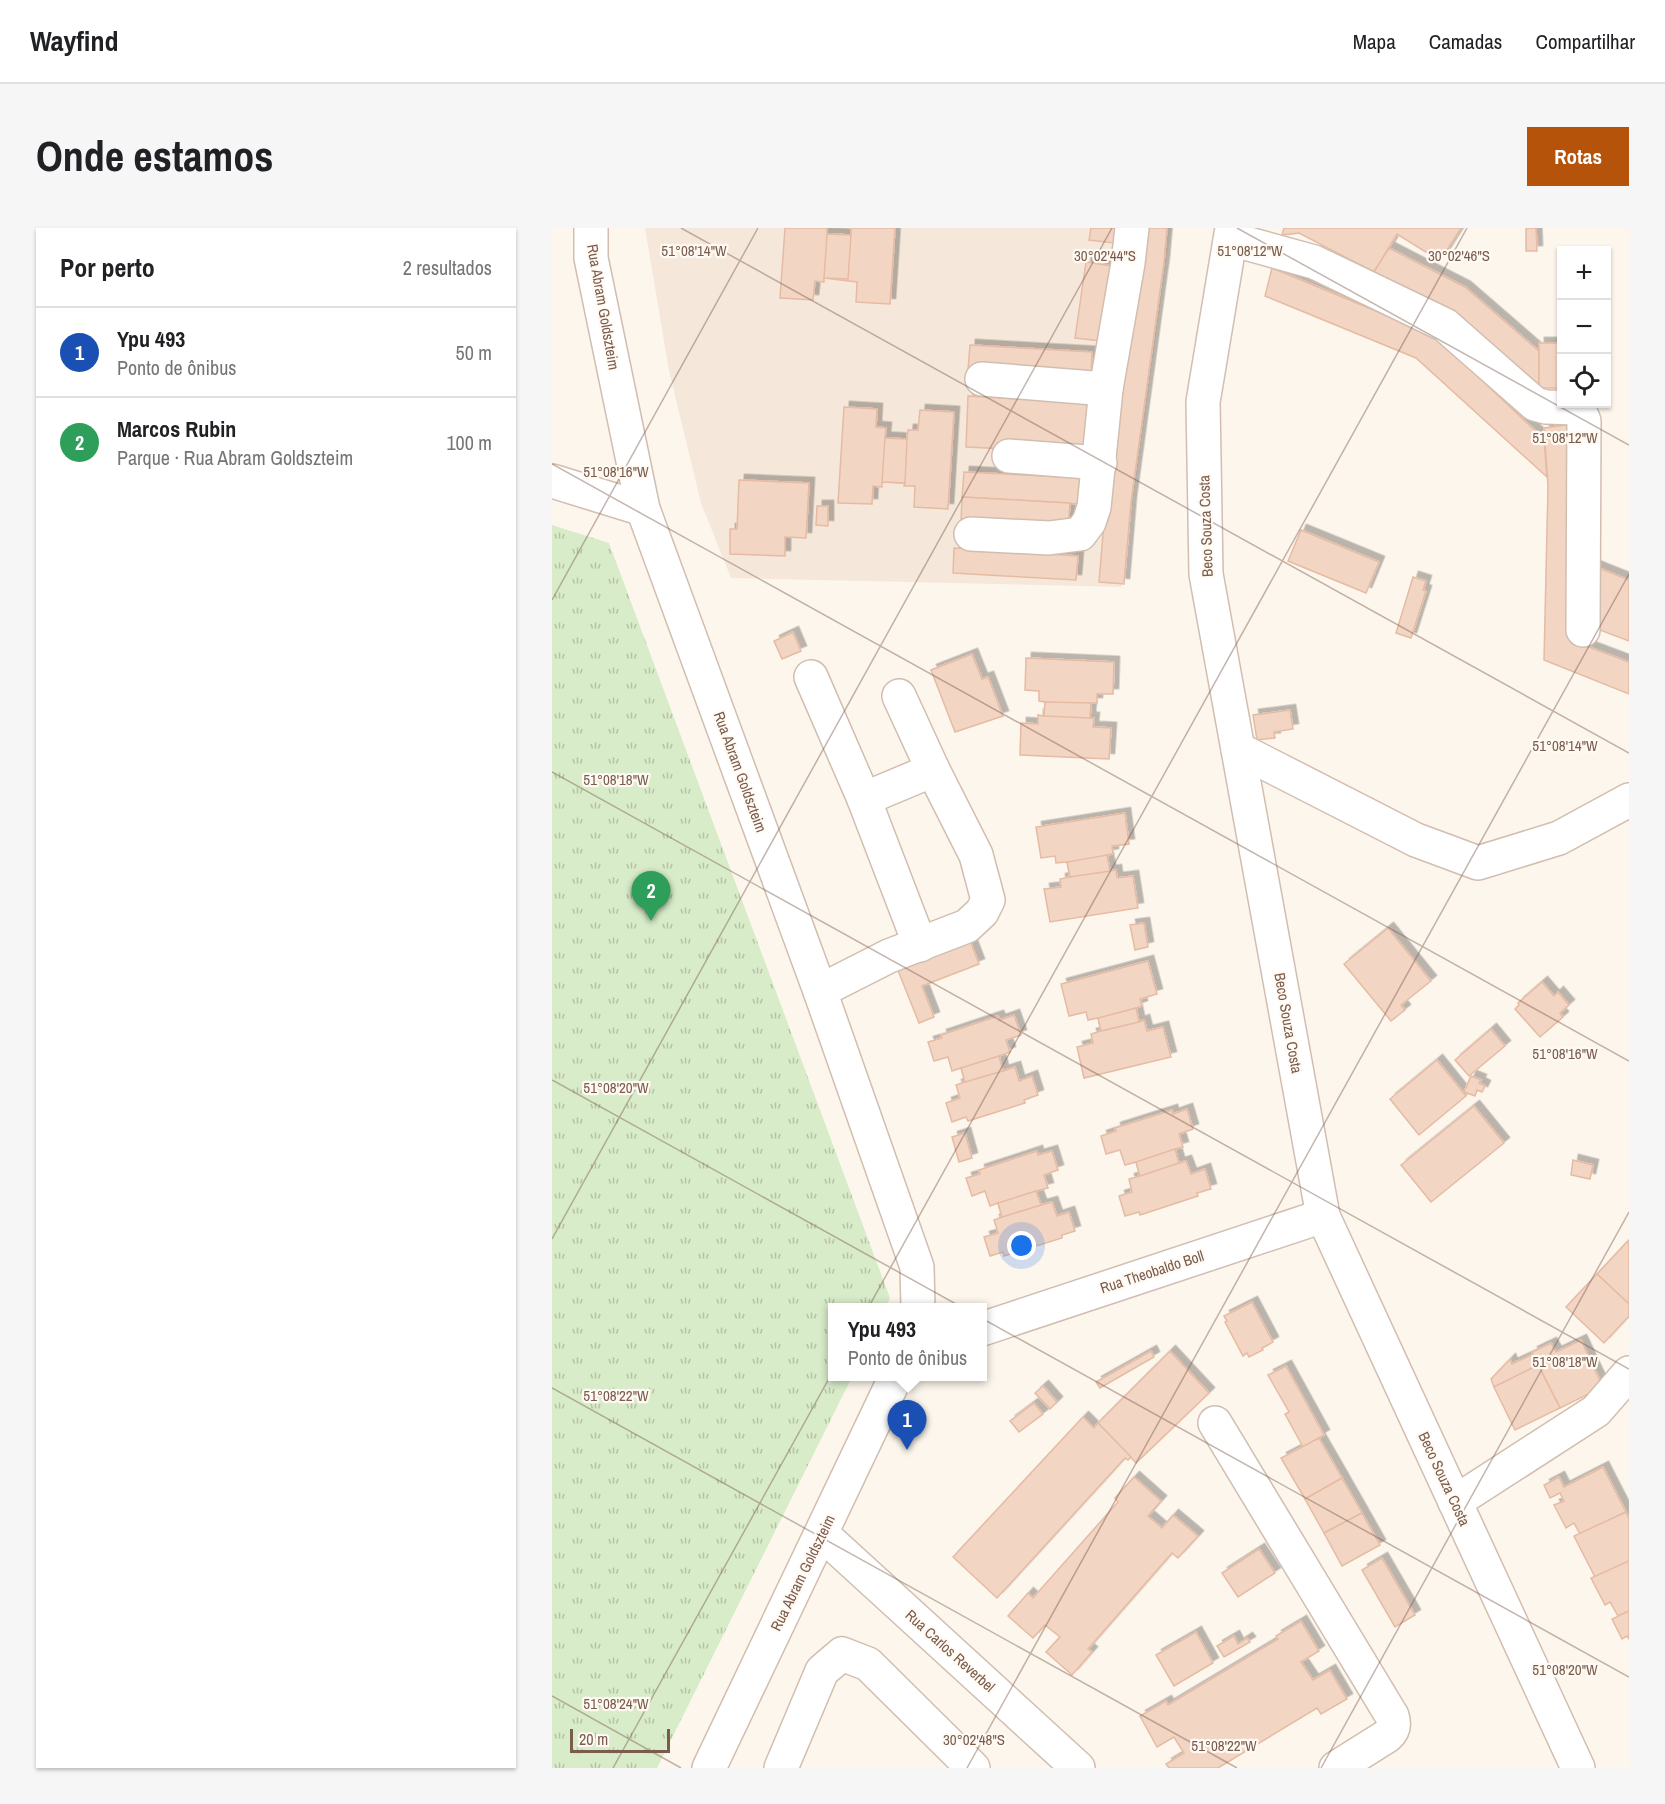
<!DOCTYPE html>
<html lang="pt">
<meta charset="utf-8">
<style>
body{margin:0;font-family:"Archivo Narrow",sans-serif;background:#f6f6f6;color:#202124}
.controls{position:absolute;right:18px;top:18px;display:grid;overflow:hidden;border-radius:0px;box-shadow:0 2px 4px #0004}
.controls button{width:54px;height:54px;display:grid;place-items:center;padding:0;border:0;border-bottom:2px solid #e0e0e0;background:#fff;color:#202124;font:30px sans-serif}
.scale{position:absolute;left:18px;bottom:15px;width:100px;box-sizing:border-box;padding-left:6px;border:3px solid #7a5c4d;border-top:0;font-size:16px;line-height:21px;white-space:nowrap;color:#7a5c4d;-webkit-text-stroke:4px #fffaf3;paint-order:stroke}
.you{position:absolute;left:470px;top:1018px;width:21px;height:21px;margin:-15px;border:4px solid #fff;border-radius:50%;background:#1a73e8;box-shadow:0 0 0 9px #1a73e833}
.badge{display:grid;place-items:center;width:39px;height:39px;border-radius:50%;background:#b45309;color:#fff;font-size:20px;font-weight:700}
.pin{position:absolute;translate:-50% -50px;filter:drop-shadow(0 2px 3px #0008)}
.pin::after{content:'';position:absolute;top:32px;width:21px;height:18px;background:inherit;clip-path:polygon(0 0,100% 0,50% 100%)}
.popup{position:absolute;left:276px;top:1075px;width:159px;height:78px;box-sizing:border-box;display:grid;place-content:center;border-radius:0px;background:#fff;filter:drop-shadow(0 2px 4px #0005);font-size:20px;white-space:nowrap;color:#757577}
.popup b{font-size:22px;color:#202124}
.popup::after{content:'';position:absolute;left:50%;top:100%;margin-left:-12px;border:12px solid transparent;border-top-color:#fff}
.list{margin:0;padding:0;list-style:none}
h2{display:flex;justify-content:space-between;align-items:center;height:78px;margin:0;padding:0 24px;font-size:26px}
h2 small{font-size:20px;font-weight:400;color:#757577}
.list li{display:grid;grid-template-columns:39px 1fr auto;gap:18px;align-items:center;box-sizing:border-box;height:90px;padding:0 24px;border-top:2px solid #e0e0e0}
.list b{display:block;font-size:22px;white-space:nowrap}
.list p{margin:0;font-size:20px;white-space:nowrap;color:#757577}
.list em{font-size:20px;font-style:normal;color:#757577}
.icon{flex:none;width:33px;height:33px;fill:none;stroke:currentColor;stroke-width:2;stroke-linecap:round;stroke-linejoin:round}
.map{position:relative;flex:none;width:1077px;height:1540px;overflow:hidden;border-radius:0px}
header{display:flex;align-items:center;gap:36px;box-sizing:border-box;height:84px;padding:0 30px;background:#fff;border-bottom:2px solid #e0e0e0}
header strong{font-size:28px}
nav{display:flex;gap:33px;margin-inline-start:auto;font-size:21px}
.intro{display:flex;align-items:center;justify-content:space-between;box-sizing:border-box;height:144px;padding:0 36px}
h1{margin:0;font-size:42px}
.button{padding:15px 27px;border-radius:0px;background:#b45309;color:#fff;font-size:21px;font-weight:700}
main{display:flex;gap:36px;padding:0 36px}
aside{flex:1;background:#fff;border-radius:0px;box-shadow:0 2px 4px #0004}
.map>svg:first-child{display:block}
.residential{fill:#f5e8da}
.park{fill:url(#park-tufts)}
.building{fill:#f3d5c3;stroke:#e6bba3;stroke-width:1.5;filter:url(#shadow)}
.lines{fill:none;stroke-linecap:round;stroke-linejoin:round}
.minor-casing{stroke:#d1beb0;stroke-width:36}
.minor{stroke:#fff;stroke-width:33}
.ticks{fill:none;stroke:#7a5c4d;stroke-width:1.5;stroke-opacity:0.45}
.labels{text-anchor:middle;stroke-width:4.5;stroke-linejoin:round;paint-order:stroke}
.street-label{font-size:15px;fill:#7a5c4d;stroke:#fffaf3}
.ticks-label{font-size:15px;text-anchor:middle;fill:#7a5c4d;stroke:#fffaf3;stroke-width:4.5;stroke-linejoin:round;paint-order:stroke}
</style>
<header>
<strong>Wayfind</strong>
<nav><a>Mapa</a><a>Camadas</a><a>Compartilhar</a></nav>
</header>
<div class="intro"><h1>Onde estamos</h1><a class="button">Rotas</a></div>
<main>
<aside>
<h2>Por perto<small>2 resultados</small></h2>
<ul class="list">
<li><span class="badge" style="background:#1a4fb4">1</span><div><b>Ypu 493</b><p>Ponto de ônibus</p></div><em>50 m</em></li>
<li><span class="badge" style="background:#2e9e5b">2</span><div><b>Marcos Rubin</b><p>Parque · Rua Abram Goldszteim</p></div><em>100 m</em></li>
</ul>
</aside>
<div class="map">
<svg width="1077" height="1540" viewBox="0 0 1077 1540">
<defs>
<pattern id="park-tufts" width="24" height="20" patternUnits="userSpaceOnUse" patternTransform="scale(1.5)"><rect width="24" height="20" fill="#d8ecc9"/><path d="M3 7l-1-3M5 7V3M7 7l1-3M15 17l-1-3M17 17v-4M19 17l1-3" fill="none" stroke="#b4c2a5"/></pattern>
<filter id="shadow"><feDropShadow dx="5.5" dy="-5.5" stdDeviation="0" flood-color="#0004"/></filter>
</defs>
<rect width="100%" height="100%" fill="#fdf6ec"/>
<polygon class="residential" points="93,0 619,0 569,359 179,350 149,275 117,143"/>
<polygon class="park" points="0,297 57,315 338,1070 334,1079 280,1080 280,1148 300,1149 105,1540 0,1540"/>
<g class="building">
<polygon points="233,0 275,0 275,6 299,7 299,0 343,0 338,76 304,74 305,54 272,50 272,54 263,53 261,72 228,70"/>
<polygon points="539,0 565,0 562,15 537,12"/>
<polygon points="590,0 615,0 612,34 579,274 572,356 547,354 554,271"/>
<polygon points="732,0 909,0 888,33 845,6 822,44 747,5 730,7"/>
<polygon points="974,0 984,0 985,23 974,23"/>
<polygon points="275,6 299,7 296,51 272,50"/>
<polygon points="837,20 913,59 987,123 987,160 898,81 822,44"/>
<polygon points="534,34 560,38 549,113 523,110"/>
<polygon points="720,40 882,107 992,211 995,249 864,130 713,68"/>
<rect x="987" y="115" width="23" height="45"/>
<polygon points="418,117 540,124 539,149 416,142"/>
<polygon points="416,168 537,175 534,225 414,219"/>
<polygon points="292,179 325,181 324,199 334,200 333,210 355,211 356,202 366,202 368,182 402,184 396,281 362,279 363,258 352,258 353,255 330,254 330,259 321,258 320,276 286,275"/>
<polygon points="1015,197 1020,203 1021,413 1077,434 1077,466 992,432 996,258 992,200"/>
<polygon points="333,210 355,211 353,255 330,254"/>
<polygon points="412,244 530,250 528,276 410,269"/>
<polygon points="187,252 257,255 254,310 233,309 233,328 178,326 178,301 185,301"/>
<polygon points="410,269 518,275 516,301 409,295"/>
<polygon points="265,278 276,278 276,298 264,297"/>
<polygon points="749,302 827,334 814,365 736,333"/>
<polygon points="402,320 526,328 524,352 401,345"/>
<polygon points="1042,338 1077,352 1077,413 1040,399"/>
<polygon points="861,349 874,353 871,362 874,363 859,410 844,405"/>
<polygon points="241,404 249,423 230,431 222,413"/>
<polygon points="420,426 430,451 436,449 451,488 403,504 379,442"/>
<polygon points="474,430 562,434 561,466 545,466 545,475 539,475 538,490 542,490 541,499 559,500 557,531 468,527 469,495 486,496 486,487 492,488 493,474 487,473 487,463 473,462"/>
<polygon points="493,474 539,475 538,490 492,488"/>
<polygon points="738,482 741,501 722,504 723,510 705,512 701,487"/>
<polygon points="573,585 577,616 560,618 561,626 555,627 558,643 564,642 565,650 581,648 586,680 498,694 492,661 509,659 508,651 518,649 515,634 504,635 503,628 489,630 484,599"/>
<polygon points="555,627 558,643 518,649 515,634"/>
<polygon points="592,695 596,719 583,722 578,697"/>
<polygon points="836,700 879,753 849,777 853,782 839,793 792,736"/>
<polygon points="414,702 427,736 370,758 382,789 367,795 341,730"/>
<polygon points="596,733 605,766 588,771 590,778 584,780 587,794 592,792 595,803 611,799 619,829 532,850 525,819 541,815 539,806 549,803 546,790 536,792 534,784 517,788 509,756"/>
<polygon points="990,754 1002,768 1006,764 1017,777 1008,785 1011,789 988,809 963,781 967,777 966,775"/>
<polygon points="584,780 587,794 549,803 546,790"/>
<polygon points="462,787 469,807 454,812 458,824 447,828 451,843 463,839 467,853 480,848 486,867 472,872 473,875 416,893 414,889 400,894 394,875 408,870 404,857 413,854 409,840 400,843 396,829 382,833 376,814 390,810 389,807 446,788 448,792"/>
<polygon points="939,801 953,818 917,848 903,832"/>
<polygon points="447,828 451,843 413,854 409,840"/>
<polygon points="885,832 914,868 867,907 838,871"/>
<polygon points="919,848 929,852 927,855 933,858 930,864 925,862 923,868 912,864"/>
<polygon points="922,878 952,915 879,974 849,937"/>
<polygon points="635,881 641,901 627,906 631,919 623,921 627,935 634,933 639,946 653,941 659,961 645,965 646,968 588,987 587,984 573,988 567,968 580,964 577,951 588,948 584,934 573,937 568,922 554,926 549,908 564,903 563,900 620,882 621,886"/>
<polygon points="413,905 420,930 407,934 400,909"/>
<polygon points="623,921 627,935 588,948 584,934"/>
<polygon points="485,923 486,927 500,923 506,942 492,947 496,960 484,963 489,977 500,974 505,988 517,984 523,1003 510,1007 510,1010 452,1028 451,1024 438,1028 432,1009 446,1005 442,992 450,989 446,975 438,978 433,963 420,968 414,950 428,946 427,942"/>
<polygon points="1021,932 1041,937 1038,951 1019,947"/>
<polygon points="484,963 489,977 450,989 446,975"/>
<polygon points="1075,1014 1077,1015 1077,1076 1045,1046"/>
<polygon points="1045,1046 1077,1076 1077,1088 1052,1115 1014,1079"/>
<polygon points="700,1074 721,1114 710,1120 711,1122 697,1129 695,1125 691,1128 673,1094 675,1093 672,1088"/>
<polygon points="1029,1112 1051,1159 1008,1180 980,1124 999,1115 1004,1124"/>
<polygon points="599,1123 602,1129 548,1160 544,1154"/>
<polygon points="618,1123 657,1165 584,1235 546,1195"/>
<polygon points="981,1126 986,1137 942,1159 939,1151 958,1131 960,1136"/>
<polygon points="986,1137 1008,1180 963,1202 942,1159"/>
<polygon points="734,1138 772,1207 751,1219 733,1186 737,1184 716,1147"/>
<polygon points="491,1158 505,1174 498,1181 483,1165"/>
<polygon points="482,1175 491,1186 467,1204 458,1193"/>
<polygon points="531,1189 542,1200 546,1195 579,1229 576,1232 573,1230 445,1370 401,1329"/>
<polygon points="767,1210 790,1250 753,1271 729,1230"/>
<polygon points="1051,1239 1074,1284 1028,1306 1022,1295 1014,1300 1002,1277 1012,1273 1008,1265 998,1270 992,1257 1007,1249 1012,1259"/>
<polygon points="582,1249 609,1273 596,1288 610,1300 621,1287 646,1308 626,1330 620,1325 536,1421 540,1424 520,1447 494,1424 508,1409 493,1397 481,1410 456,1388 476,1365 481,1370 566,1274 563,1270"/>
<polygon points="790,1250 810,1285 772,1305 753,1271"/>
<polygon points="1074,1284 1077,1291 1077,1333 1043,1349 1022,1308"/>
<polygon points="810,1285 828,1317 790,1338 772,1305"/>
<polygon points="707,1321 723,1345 686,1369 670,1345"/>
<polygon points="830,1330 863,1387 843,1399 810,1342"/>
<polygon points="1077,1333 1077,1383 1066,1388 1058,1374 1053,1377 1039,1350"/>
<polygon points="1077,1383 1077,1411 1075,1408 1070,1411 1060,1391"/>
<polygon points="749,1393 767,1423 749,1434 761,1452 778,1442 795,1471 769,1486 765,1480 666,1540 617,1540 614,1536 632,1525 622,1509 605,1519 588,1488 614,1473 616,1477 726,1411 724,1408"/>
<polygon points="644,1404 661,1435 622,1458 604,1427"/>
<polygon points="682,1408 686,1416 695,1410 698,1414 672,1429 665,1418"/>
</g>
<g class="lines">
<defs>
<g id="minor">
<polyline points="39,0 39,30 91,281 268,763 365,1039 366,1080"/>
<polyline points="680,0 651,174 654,346 771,988 1026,1540"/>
<polyline points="679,11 762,34 893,97 983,176 994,179 1024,180 1029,186 1032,193 1031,402"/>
<polyline points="430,151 554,161"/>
<polyline points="457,228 548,235"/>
<polyline points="0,253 91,281"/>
<polyline points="419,306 497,310 528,306 537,294 542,279 554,161 576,35 580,0"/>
<polyline points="259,449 312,571 368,717"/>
<polyline points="686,521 864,612 926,635 1007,610 1077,572"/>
<polyline points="312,571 381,542"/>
<polyline points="268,763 337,728 415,698 430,684 436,672 424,627 381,542 347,468"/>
<polyline points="430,1101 771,988"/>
<path d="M663,1195L840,1488C843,1497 842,1502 835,1508L784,1540"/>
<polyline points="903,1274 1044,1183 1077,1145"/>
<polyline points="270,1306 526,1540"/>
<polyline points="157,1540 344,1148"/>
<polyline points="229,1540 270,1443 290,1426 316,1436 421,1540"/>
</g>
</defs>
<use href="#minor" class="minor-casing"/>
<use href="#minor" class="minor"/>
</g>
<path class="ticks" d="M129,0L1077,525M685,0L1077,217M0,236L1077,833M0,372L206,0M0,544L1077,1141M0,852L1077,1449M0,1011L560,0M0,1160L685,1540M0,1468L129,1540M61,1540L915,0M415,1540L1077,346M769,1540L1077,984"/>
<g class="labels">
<g class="street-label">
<text transform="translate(51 79) rotate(80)" y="5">Rua Abram Goldszteim</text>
<text transform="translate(654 298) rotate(-92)" y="5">Beco Souza Costa</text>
<text transform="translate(188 544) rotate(70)" y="5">Rua Abram Goldszteim</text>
<text transform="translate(736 795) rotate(80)" y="5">Beco Souza Costa</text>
<text transform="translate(600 1044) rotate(-18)" y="5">Rua Theobaldo Boll</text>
<text transform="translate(892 1251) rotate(65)" y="5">Beco Souza Costa</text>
<text transform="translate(251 1345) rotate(-64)" y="5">Rua Abram Goldszteim</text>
<text transform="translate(398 1423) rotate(42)" y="5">Rua Carlos Reverbel</text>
</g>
</g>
<g class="ticks-label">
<text x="142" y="28">51°08'14"W</text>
<text x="698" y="28">51°08'12"W</text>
<text x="553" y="33">30°02'44"S</text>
<text x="907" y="33">30°02'46"S</text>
<text x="1013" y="215">51°08'12"W</text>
<text x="64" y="249">51°08'16"W</text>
<text x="1013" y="523">51°08'14"W</text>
<text x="64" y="557">51°08'18"W</text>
<text x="1013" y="831">51°08'16"W</text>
<text x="64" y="865">51°08'20"W</text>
<text x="1013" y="1139">51°08'18"W</text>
<text x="64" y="1173">51°08'22"W</text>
<text x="1013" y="1447">51°08'20"W</text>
<text x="64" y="1481">51°08'24"W</text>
<text x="422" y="1517">30°02'48"S</text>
<text x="672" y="1523">51°08'22"W</text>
</g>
</svg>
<div class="controls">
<button>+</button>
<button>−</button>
<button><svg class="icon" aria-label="locate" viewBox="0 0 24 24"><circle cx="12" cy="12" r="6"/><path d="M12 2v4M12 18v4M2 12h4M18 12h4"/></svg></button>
</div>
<div class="scale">20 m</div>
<div class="you"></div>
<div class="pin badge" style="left:355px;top:1222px;background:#1a4fb4">1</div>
<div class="popup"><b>Ypu 493</b>Ponto de ônibus</div>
<div class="pin badge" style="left:99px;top:693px;background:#2e9e5b">2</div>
</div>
</main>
